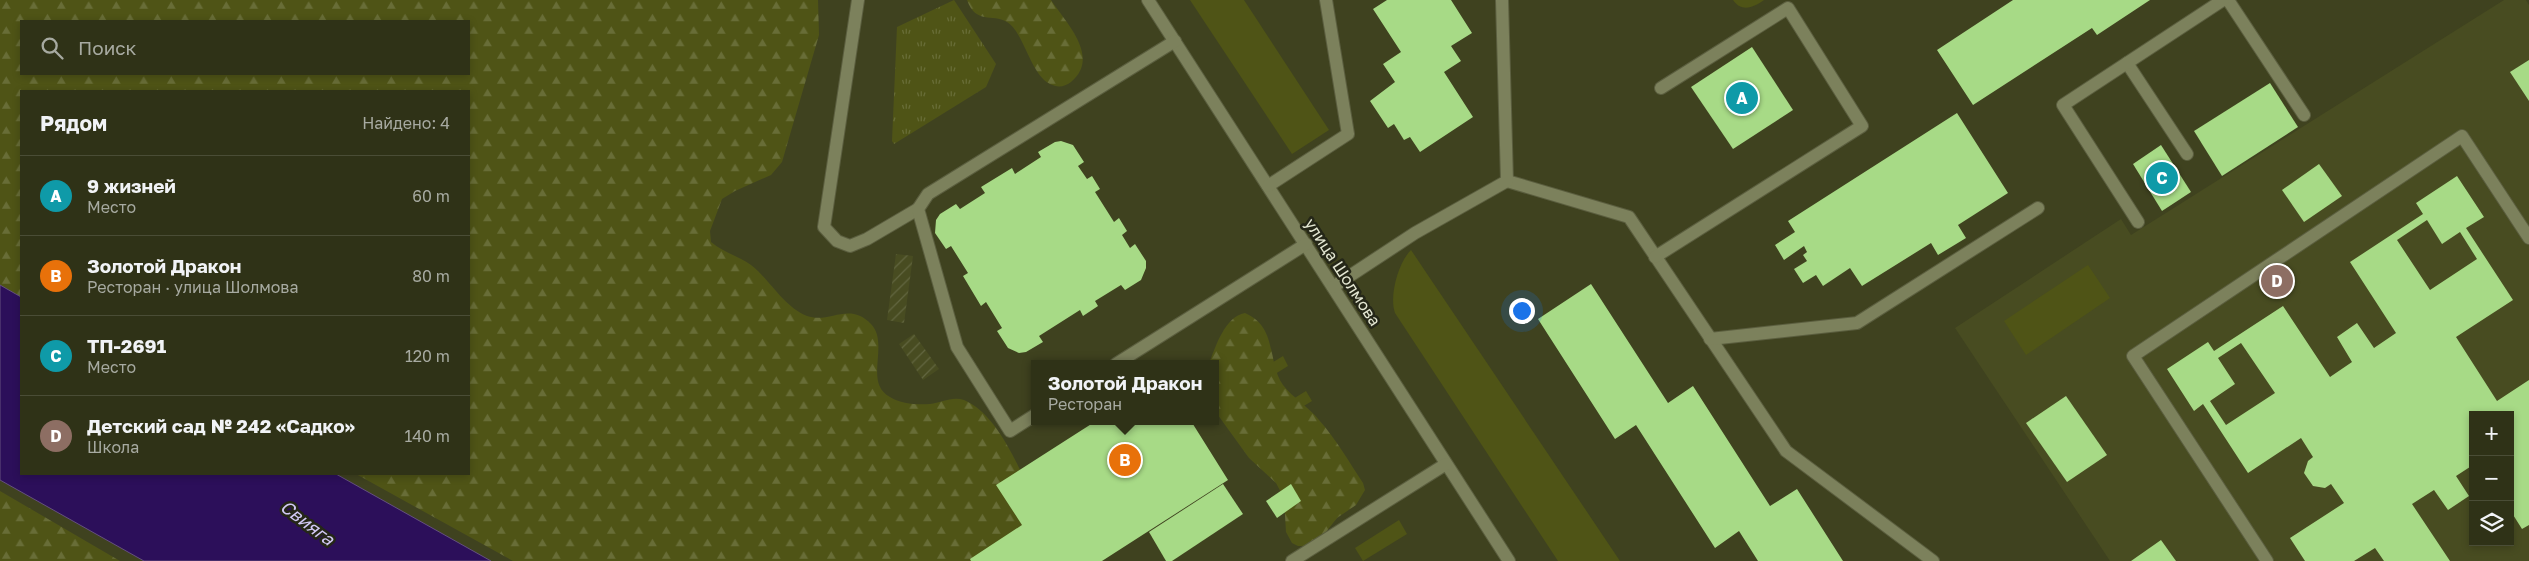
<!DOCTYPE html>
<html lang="ru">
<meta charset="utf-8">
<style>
body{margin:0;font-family:"Golos Text",sans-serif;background:#3b3e24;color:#f1f3f6}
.controls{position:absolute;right:15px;bottom:15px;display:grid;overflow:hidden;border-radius:0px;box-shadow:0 2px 8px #0003}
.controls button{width:45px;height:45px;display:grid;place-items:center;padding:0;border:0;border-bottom:1px solid #4a4d36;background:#2f3217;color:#f1f3f6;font:25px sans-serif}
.you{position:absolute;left:1521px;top:310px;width:18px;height:18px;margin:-12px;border:4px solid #fff;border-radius:50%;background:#1a73e8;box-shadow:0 0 0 8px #1a73e833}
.badge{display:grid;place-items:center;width:32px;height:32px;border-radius:50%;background:#bbaaf6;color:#fff;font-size:16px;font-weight:700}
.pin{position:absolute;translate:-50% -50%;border:2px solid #fff;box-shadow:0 1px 5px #0006}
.popup{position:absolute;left:1031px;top:360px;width:188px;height:65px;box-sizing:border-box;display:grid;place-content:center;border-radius:0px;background:#2f3217;filter:drop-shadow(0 1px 4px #0005);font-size:16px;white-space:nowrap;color:#a7aaa1}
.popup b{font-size:19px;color:#f1f3f6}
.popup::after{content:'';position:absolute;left:50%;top:100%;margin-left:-10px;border:10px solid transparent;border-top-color:#2f3217}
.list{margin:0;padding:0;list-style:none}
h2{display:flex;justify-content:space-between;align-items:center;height:65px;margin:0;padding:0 20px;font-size:21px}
h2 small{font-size:16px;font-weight:400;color:#a7aaa1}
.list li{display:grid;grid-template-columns:32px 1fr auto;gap:15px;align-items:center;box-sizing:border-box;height:80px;padding:0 20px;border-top:1px solid #4a4d36}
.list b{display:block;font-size:19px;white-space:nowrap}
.list p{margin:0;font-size:16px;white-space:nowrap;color:#a7aaa1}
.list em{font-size:16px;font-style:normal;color:#a7aaa1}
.icon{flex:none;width:28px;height:28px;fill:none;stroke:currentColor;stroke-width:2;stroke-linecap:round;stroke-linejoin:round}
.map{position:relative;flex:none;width:2529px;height:561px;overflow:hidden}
.search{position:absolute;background:#2f3217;box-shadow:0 2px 8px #0003;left:20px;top:20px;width:450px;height:55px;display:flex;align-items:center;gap:12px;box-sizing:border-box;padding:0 18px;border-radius:0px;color:#a7aaa1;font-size:19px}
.panel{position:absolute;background:#2f3217;box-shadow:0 2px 8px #0003;left:20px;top:90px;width:450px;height:385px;border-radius:0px}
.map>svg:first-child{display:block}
.built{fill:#484c21;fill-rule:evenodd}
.industrial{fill:url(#industrial-furrows)}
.grass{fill:#4f5416}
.forest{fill:url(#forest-firs);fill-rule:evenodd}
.park{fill:url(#park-tufts)}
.water{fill:#2c0f5a;stroke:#64507f}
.building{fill:#a7da86;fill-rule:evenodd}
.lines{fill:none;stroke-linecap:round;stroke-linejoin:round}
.minor-casing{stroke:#5b5e3f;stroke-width:14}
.minor{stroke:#7c815c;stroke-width:12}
.labels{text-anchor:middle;stroke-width:5;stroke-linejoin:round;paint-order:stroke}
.street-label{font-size:16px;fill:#e5e8d4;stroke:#252718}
.water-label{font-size:18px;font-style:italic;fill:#d2c9f5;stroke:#252718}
</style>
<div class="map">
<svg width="2529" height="561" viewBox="0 0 2529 561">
<defs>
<pattern id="industrial-furrows" width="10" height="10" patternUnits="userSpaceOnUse" patternTransform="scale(1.25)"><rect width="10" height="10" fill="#484c21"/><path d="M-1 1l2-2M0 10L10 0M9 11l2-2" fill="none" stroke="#626640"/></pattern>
<pattern id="forest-firs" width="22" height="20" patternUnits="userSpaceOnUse" patternTransform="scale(1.25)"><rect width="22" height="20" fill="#4f5416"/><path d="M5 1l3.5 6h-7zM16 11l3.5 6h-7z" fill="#686d37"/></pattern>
<pattern id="park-tufts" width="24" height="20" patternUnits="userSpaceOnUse" patternTransform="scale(1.25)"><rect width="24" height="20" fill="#4f5416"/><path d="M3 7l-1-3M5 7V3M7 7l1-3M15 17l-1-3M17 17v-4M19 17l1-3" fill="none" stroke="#686d37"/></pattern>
</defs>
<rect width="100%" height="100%" fill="#3f421f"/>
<path class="built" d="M2504,0H2526L2529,5V561H2110L1955,328L2121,219L2131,235ZM2473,415H2510V542H2473Z"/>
<g class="industrial">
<polygon points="896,254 913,256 904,323 887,320"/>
<polygon points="914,334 939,369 923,380 899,344"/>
</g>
<g class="grass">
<polygon points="1190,0 1244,0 1329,130 1292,154"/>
<path d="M1733,0H1764C1754,7 1742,13 1733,0Z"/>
<path d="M1411,250L1620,561H1558L1395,313C1389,296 1398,263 1411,250Z"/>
<polygon points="2088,265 2110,298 2026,355 2004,321"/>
<polygon points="1283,356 1288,366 1248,391 1242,381"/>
<polygon points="1306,391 1312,401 1271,426 1265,416"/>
<polygon points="1399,520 1407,534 1363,561 1355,548"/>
</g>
<g class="forest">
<path d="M0,0H818L819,35L782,162L771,175L735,191L722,199L710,231L711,242C723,252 738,256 751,265C770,280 784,307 807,316C830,324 849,301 871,324C890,344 863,383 890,397C901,404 917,405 930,404C941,403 952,396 964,400C1010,419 1038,517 1057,561H513L356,474H469V91H21V299L0,288ZM21,21H469V74H21Z"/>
<path d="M967,0H1051C1066,23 1101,57 1071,82C1064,87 1058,88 1050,84C1030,74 1024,32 1007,22C992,13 976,25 967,0Z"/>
<path d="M1245,313C1278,327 1267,363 1283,385C1293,398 1309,407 1319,420C1336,439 1349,462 1363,483L1365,490L1356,505L1337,518L1322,537L1307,546H1298L1292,543L1286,532L1284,498L1276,483L1249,458L1215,411V364H1209C1215,348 1225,316 1245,313Z"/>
<polygon points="0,491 120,561 0,561"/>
</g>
<polygon class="park" points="954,0 996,64 986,87 894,144 892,141 897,27"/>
<polygon class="water" points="0,285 21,297 21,474 336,474 491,561 144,561 0,480"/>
<g class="building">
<polygon points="1387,0 1451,0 1472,33 1451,46 1461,61 1444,72 1473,117 1420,152 1410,137 1404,140 1394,124 1388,128 1370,101 1395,82 1383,64 1401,52 1373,9"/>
<polygon points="2013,0 2150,0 2097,35 2092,28 1973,105 1937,50"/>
<polygon points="1752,47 1793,110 1733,149 1691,87"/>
<polygon points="2529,60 2529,101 2510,72"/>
<polygon points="2270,83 2298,127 2222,176 2194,131"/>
<polygon points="1957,113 2008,193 1958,225 1966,238 1938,255 1931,243 1862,286 1850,268 1823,286 1816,275 1803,283 1794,269 1807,261 1803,255 1807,252 1804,246 1784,260 1775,245 1795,232 1788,221"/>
<polygon points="1061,141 1073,145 1084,162 1078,166 1087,179 1092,176 1100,189 1095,192 1114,222 1119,218 1127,231 1122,235 1130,248 1135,244 1146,261 1146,268 1141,280 1125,290 1121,285 1095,301 1098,306 1083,316 1080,310 1039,336 1043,342 1026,352 1019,353 1008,348 997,331 1002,328 986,302 981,306 963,276 968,273 951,246 946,249 935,233 936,220 940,214 956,204 960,209 985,193 981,187 1012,168 1015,174 1041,157 1038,152 1055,142"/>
<polygon points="2161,145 2191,192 2162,211 2133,164"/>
<polygon points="2319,164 2342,196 2304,222 2282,190"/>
<path d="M2457,176L2484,217L2466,228L2513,300L2456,337L2497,401L2529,380V525L2522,529L2510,510V415H2473V465L2456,476L2469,496L2448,510L2434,490L2412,504L2450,561H2384L2375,548L2354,561H2305L2290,538L2344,503L2331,484L2325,488L2313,486L2304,473L2308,461L2313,457L2301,438L2248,473L2203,404L2194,411L2167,369L2208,342L2214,351L2283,306L2330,377L2352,362L2337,337L2357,323L2374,348L2396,333L2350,262L2423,214L2416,203ZM2427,220L2442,244L2460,232L2477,259L2430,290L2397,240ZM2241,343L2275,393L2226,425L2210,401L2235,384L2218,358Z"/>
<polygon points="1591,284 1668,403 1693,386 1770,506 1797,489 1843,561 1758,561 1739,531 1715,548 1636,425 1615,439 1538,319"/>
<polygon points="2066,396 2107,455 2067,482 2026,423"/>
<polygon points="1096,421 1191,421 1228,480 1102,561 971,561 970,559 1022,525 996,485"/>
<polygon points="1223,484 1243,514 1172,561 1166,561 1149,532"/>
<polygon points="1291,484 1301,501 1277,518 1266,501"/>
<polygon points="2161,540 2176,561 2131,561"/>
</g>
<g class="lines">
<defs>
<g id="minor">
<polyline points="858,0 824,227 837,241 850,246 867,239 918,209"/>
<polyline points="1148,0 1509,561"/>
<polyline points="2228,0 2304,115"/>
<polyline points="2127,63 2187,154"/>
<polyline points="1507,181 1629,217 1786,451 1933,561"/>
<polyline points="1268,186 1348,134 1326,0"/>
<polyline points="2138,222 2063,105 2223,0"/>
<polyline points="1655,257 1862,126 1788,8 1661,88"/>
<polyline points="1333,287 1415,233 1507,181 1502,0"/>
<polyline points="1710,339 1857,323 2038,208"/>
<polyline points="1116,364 1306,244"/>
<polyline points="1035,415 1010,431 957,347 918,209 928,194 1175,41"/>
<polyline points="1292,561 1446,464"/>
<polyline points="2267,561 2133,356 2462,136 2529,238"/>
</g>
</defs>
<use href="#minor" class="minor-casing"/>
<use href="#minor" class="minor"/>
</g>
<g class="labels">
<g class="street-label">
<text transform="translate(1343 272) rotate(57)" y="6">улица Шолмова</text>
</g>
<g class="water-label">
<text transform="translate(307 523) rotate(37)" y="6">Свияга</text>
</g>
</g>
</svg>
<div class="controls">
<button>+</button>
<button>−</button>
<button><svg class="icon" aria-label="layers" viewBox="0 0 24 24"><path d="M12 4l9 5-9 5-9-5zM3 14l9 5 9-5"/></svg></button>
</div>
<div class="you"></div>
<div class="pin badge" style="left:1742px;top:98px;background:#0f9aa8">A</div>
<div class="pin badge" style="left:1125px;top:460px;background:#e8710a">B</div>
<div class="popup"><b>Золотой Дракон</b>Ресторан</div>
<div class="pin badge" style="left:2162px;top:178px;background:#0f9aa8">C</div>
<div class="pin badge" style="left:2277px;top:281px;background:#8d6e63">D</div>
<div class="search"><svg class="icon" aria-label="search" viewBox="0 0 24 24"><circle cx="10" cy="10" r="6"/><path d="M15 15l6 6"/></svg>Поиск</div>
<section class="panel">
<h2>Рядом<small>Найдено: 4</small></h2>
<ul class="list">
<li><span class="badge" style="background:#0f9aa8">A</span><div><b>9 жизней</b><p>Место</p></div><em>60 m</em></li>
<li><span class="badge" style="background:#e8710a">B</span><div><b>Золотой Дракон</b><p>Ресторан · улица Шолмова</p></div><em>80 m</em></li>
<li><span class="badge" style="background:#0f9aa8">C</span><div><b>ТП-2691</b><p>Место</p></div><em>120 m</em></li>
<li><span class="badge" style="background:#8d6e63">D</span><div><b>Детский сад № 242 «Садко»</b><p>Школа</p></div><em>140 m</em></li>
</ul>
</section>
</div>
